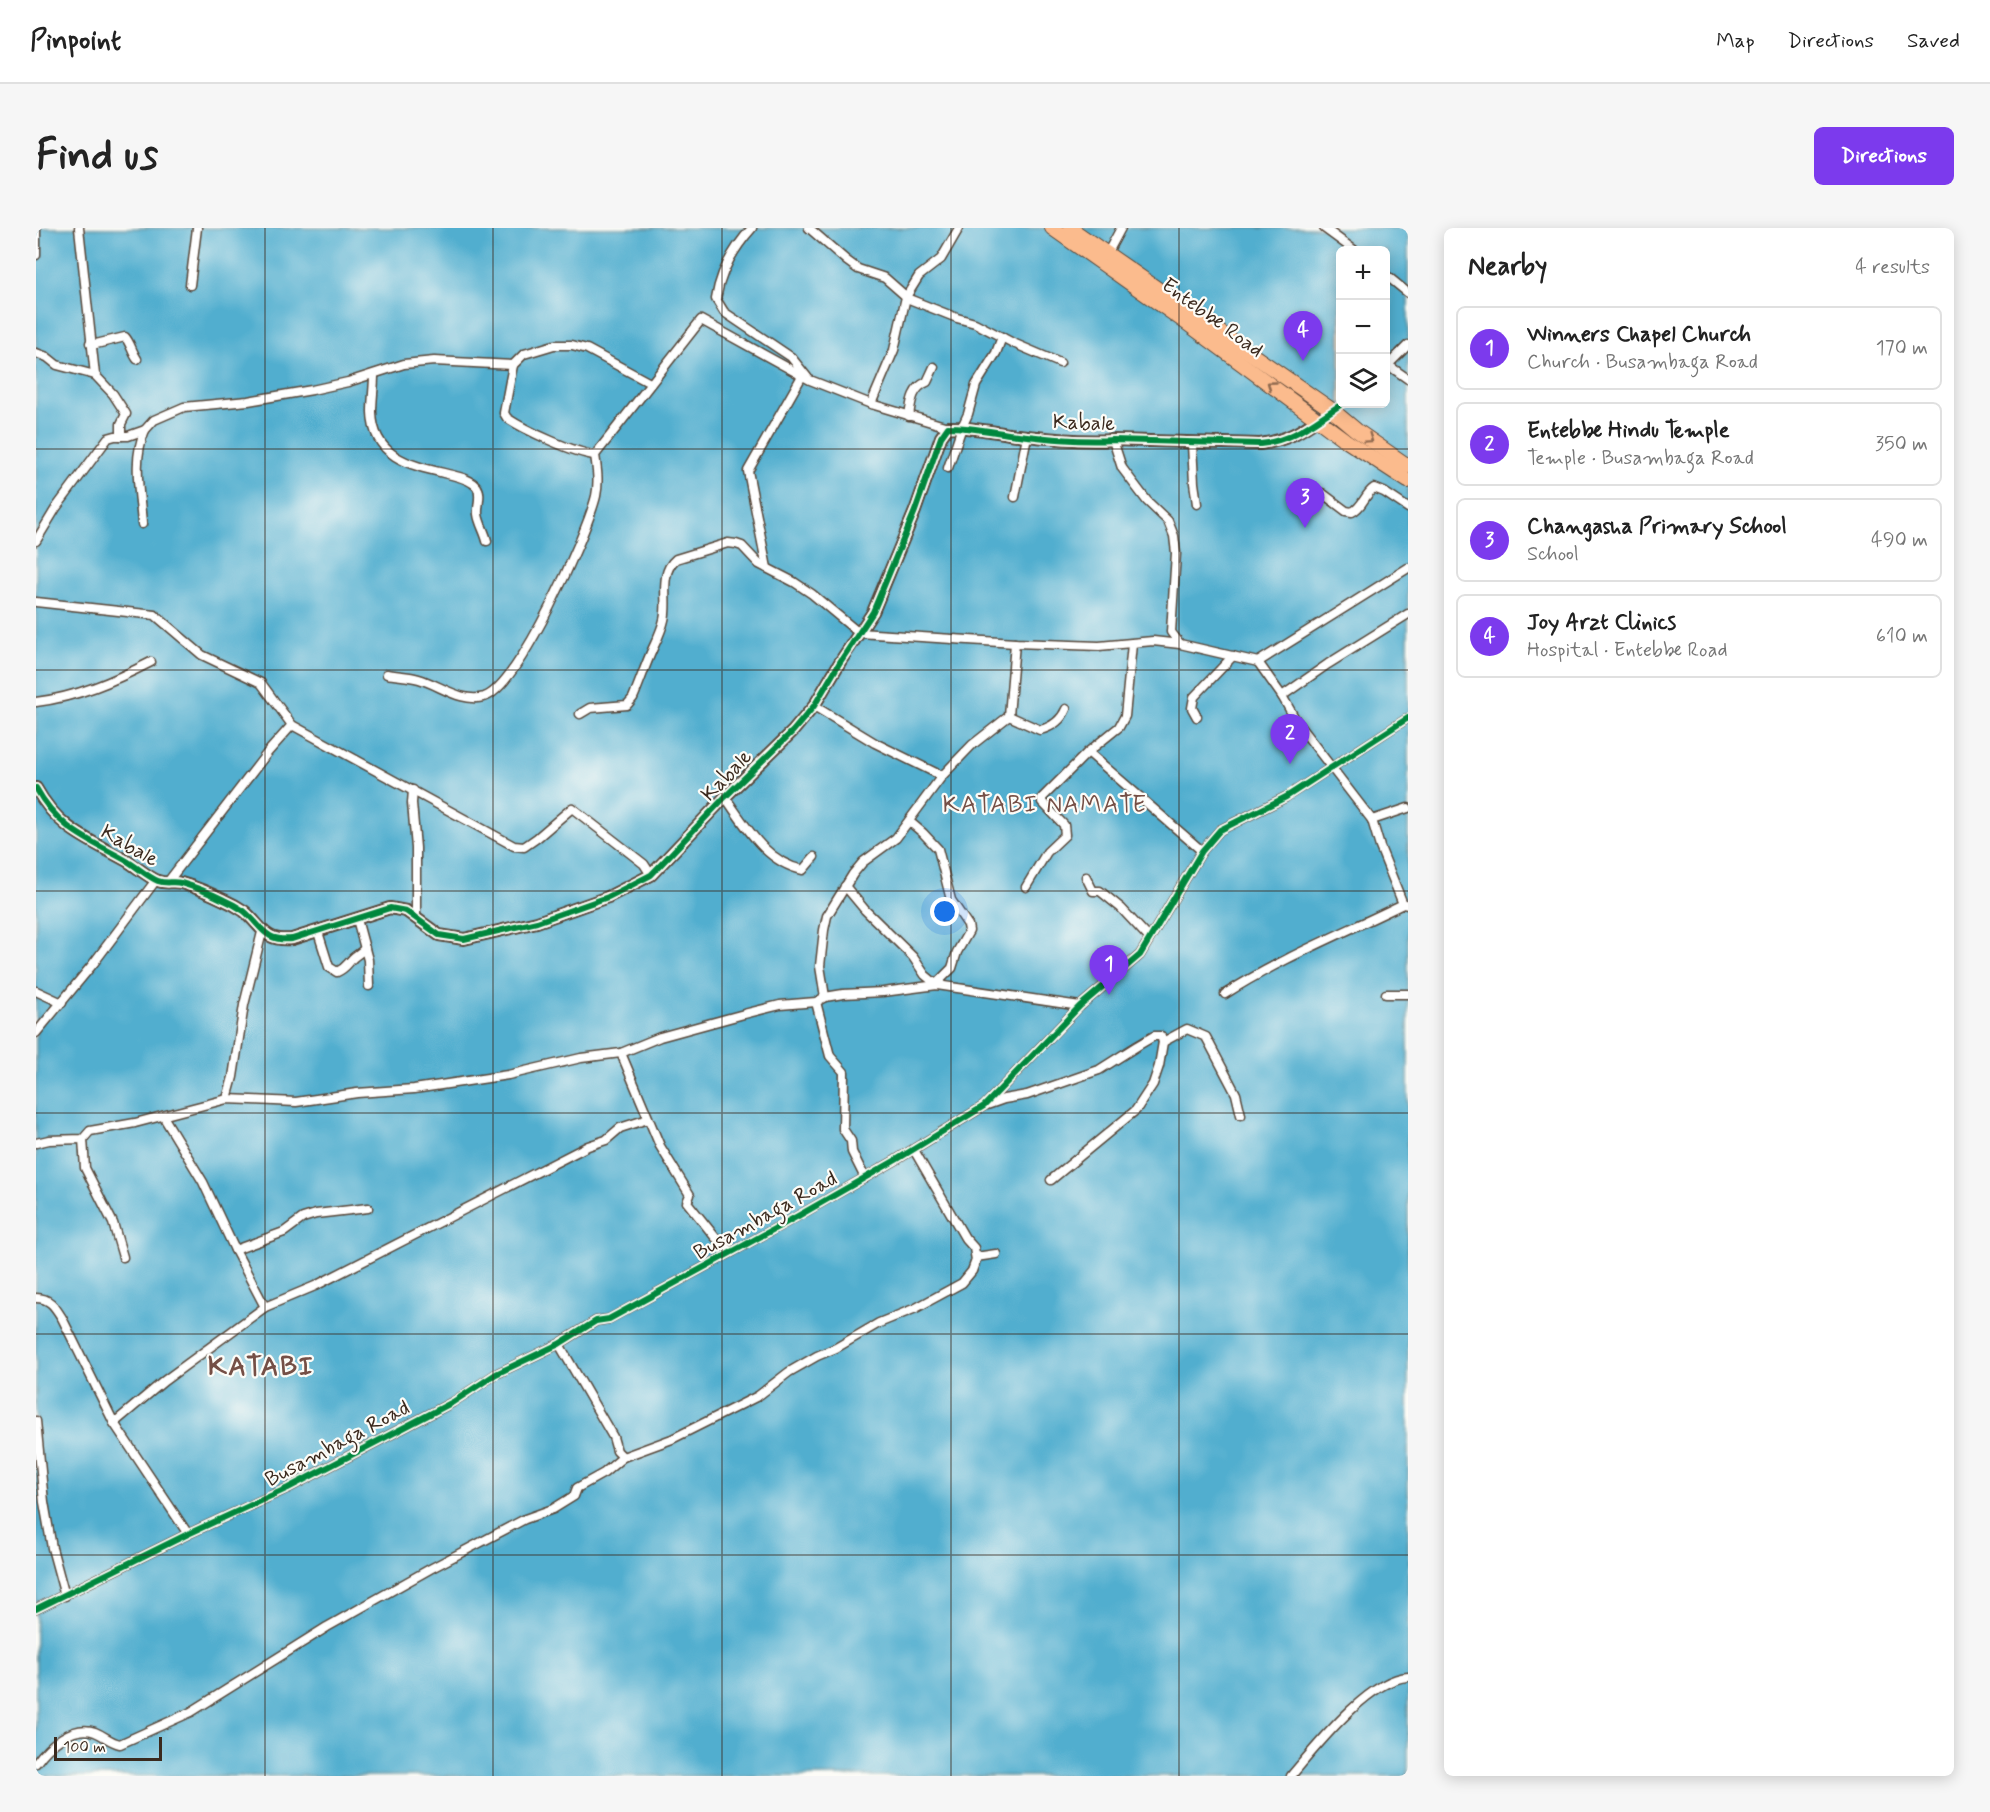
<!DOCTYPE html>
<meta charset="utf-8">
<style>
body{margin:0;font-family:Mynerve,sans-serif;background:#f6f6f6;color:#222}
.controls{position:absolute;right:18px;top:18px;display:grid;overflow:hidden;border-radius:9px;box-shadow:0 3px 15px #0003}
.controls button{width:54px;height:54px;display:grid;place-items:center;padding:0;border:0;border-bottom:2px solid #e0e0e0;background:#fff;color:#222;font:30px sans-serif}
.scale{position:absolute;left:18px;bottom:15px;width:108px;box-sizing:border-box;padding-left:6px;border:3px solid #3b2a1e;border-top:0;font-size:16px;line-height:21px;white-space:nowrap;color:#3b2a1e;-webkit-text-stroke:4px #fdfcf7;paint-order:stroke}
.you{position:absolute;left:909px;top:684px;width:21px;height:21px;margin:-15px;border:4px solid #fff;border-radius:50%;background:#1a73e8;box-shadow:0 0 0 9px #1a73e833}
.badge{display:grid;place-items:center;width:39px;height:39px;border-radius:50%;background:#7c3aed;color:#fff;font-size:20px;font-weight:700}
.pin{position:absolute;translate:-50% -50px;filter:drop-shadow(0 2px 3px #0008)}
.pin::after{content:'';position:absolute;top:32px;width:21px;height:18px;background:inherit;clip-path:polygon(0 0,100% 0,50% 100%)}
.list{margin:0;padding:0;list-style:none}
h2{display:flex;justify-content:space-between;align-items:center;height:78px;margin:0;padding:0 24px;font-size:26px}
h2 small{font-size:20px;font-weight:400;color:#767676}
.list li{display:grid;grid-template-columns:39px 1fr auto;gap:18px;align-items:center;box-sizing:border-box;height:84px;margin:0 12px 12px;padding:0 12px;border:2px solid #e0e0e0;border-radius:9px}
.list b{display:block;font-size:22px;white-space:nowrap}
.list p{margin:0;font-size:20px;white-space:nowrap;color:#767676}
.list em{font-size:20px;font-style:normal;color:#767676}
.icon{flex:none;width:33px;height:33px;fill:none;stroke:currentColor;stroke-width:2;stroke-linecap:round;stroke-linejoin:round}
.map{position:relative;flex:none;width:1372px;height:1548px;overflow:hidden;border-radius:9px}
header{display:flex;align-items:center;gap:36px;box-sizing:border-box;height:84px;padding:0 30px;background:#fff;border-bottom:2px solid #e0e0e0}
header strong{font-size:28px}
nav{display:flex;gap:33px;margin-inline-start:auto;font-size:21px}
.intro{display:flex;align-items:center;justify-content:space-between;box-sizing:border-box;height:144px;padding:0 36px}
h1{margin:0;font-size:42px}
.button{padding:15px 27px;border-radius:9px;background:#7c3aed;color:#fff;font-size:21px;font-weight:700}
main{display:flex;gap:36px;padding:0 36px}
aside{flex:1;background:#fff;border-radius:9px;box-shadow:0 3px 15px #0003}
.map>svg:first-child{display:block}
.water{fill:#51aecf;stroke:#466c76;stroke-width:1.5;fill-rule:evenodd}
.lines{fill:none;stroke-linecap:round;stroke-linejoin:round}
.minor-casing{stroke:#574537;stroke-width:11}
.tertiary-casing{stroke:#574537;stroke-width:14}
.trunk-casing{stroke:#574537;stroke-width:16}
.minor{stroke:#fff;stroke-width:8}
.tertiary{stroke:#fff;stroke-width:10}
.trunk{stroke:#fbbb8d;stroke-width:14}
.cycleway-casing{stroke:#fdfcf7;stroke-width:10}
.cycleway{stroke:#00873e;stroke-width:6}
.oneway{stroke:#916b50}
.grid{fill:none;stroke:#3b2a1e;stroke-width:1.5;stroke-opacity:0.55}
.labels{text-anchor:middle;stroke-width:4.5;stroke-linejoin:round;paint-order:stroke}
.street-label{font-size:21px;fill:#3b2a1e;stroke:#fdfcf7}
.quarter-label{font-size:24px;letter-spacing:1.5px;fill:#754f46;stroke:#fdfcf7}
.district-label{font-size:27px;font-weight:bold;letter-spacing:1.5px;fill:#754f46;stroke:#fdfcf7}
</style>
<header>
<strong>Pinpoint</strong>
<nav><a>Map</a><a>Directions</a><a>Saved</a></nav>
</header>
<div class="intro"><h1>Find us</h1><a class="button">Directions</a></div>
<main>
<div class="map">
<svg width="1372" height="1548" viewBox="0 0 1372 1548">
<rect width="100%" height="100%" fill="#fdfcf7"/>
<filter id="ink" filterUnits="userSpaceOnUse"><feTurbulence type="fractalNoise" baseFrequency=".0167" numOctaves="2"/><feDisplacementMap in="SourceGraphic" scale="12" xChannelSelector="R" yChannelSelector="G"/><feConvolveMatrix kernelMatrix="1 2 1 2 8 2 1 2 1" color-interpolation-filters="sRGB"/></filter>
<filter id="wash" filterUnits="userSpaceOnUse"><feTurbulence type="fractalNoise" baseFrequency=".008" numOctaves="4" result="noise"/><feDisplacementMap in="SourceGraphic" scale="24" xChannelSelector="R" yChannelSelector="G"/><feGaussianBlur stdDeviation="1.35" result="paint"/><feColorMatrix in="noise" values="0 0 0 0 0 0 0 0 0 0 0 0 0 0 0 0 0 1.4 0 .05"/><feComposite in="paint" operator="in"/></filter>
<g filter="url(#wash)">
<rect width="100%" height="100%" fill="#f3e0c5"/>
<path class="water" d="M0,0H1372V1548H0ZM1304,22H1350V176H1304Z"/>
</g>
<g filter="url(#ink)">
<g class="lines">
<defs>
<g id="minor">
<polyline points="43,0 59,147 77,166 90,186 85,196 85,208"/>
<path d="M716,0C698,20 684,44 680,71L688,84L755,129L771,149"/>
<polyline points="773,0 811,33 822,41 849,50 873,71 921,90 939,95 977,115 1024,135"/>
<polyline points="1288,0 1318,22"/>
<polyline points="1071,26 1085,0"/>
<polyline points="0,27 0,0"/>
<polyline points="1350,47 1372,65"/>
<polyline points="154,57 161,0"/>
<path d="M54,115L60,116L89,109C94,114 96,124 101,131"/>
<polyline points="0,125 11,129 21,137 59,147"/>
<polyline points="1352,137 1372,151"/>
<polyline points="1350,139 1372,117"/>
<path d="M338,147C338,159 336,172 336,184C337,232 379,238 416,247C424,249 436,252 441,259C446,266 441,278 442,286C443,295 449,304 451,313"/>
<polyline points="835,176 858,122 870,69 883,48 905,31 923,0"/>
<path d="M873,188C875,174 876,160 891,154L898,139"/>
<polyline points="1077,212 1086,240 1111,273 1132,293 1138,308 1140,325 1135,404 1144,416"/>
<polyline points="1156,216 1158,255 1161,276"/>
<path d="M559,227C538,225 489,202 471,190L468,185L477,137L488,126L518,117H536L551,121L614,155"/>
<polyline points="912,240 926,199 932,186 940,157 960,125 966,109"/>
<path d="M1286,265L1310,283L1316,284C1327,279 1328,267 1338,260L1348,264L1372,280"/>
<polyline points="979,269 991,208"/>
<path d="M106,296C104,266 96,231 109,202"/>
<polyline points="0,313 20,280 72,210 79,208 92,208 109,202 118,192 148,179 212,173 276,162 312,154 368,136 398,133 477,137"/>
<polyline points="731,340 712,243 766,148"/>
<polyline points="0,374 119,387 166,427 225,455 256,497 478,618 488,619 501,610 536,580 608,636 615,647"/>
<polyline points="1222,434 1246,468 1262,496 1336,592 1344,619 1367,676"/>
<path d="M351,446C362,448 373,448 383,451C404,457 425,475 448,469C483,459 551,305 560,268C563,254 561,241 559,227L665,92L774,152L835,176L912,199"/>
<polyline points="1246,468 1292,436 1372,386"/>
<path d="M0,474C41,469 78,453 115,434"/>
<polyline points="778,478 839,515 906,548"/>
<path d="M544,486L554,480L591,477L597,470C603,456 608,441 614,427C619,415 625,405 628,392C633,372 622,346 640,331L692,315L700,316L706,318L723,336L758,354L776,366L823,405L979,415L1063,418L1117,413L1144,416L1222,434L1372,340"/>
<path d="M973,488L1004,502C1016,499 1025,493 1030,481"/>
<polyline points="1161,489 1156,480 1158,469 1197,428"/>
<polyline points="1052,524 1166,623"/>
<polyline points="377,562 376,575 380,620 380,689"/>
<path d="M689,569C710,598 729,634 767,642L778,629"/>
<polyline points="1336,592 1372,580"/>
<polyline points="874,594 887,605 902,621 915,672 932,697 933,703 921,724 916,740 900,756"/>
<polyline points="1050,649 1057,663 1064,663 1085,680 1113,710"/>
<polyline points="131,655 232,524 256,497"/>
<polyline points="809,658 829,682 877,729 889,747 901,757"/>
<polyline points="990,659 1011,624 1029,607 1028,597 1006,574 1006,570 1052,524 1083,499 1089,488 1096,416"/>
<polyline points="321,691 332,732 333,758"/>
<path d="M282,704L293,739L301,744C310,740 311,736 317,730C321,726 325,725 329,720"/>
<polyline points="0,763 26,775"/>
<path d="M1189,766C1245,730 1308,705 1367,676L1372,677"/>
<polyline points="1350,766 1372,766"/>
<polyline points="789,769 784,738 788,702 791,688 817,646 827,634 860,610 906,548 936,517 973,488 979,415"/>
<polyline points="780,774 794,828 808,844 807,901 815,913 816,924 829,950"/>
<polyline points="0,805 57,736 120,652"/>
<polyline points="1127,814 1151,801 1170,809 1200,866 1205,887"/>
<polyline points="585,825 624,918 654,967 651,974 679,1009 696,1024"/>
<polyline points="191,871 197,849 208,777 226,704"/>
<polyline points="951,877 968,871 991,867 1063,842 1101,818 1118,808 1125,808 1127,814 1123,838 1117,856 1100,882 1015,952"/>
<polyline points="127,888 167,954 199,1022 229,1079"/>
<polyline points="47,911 49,940 77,995 87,1029"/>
<polyline points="0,915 13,912 47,911 54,903 99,895 191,871 260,874 321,865 378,861 472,847 545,830 585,825 624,809 708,786 744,777 780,774 789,769 807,766 847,764 901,757 1044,778"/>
<polyline points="199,1022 248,1004 267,990 280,986 332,980"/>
<polyline points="940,1029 960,1026"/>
<path d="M0,1070C14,1070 19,1079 26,1090L78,1195L152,1306"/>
<polyline points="0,1193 8,1274 16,1320 29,1368"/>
<polyline points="78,1195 128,1153 229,1079 279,1058 552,918 570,912 584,900 612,891"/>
<polyline points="587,1229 636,1211 722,1168 753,1144 781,1128 800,1120 843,1095 880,1080 926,1055 936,1043 940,1032 938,1020 929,1010 878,922"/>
<polyline points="0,1381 152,1306 252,1260 417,1174 460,1146 523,1116 560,1093 573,1091 762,988 860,932 948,878 1044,778 1104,727 1166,623 1184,602 1250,569 1372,490"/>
<path d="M0,1535C12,1518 37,1496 59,1504C69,1508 74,1514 84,1516L155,1484L291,1399L394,1341L489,1291L517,1281L538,1268L541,1260L568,1245L587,1229L581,1223L577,1209L523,1116"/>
<path d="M1255,1548C1279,1520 1334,1450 1372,1449"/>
</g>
<path id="tertiary" d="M0,560C23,602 52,611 91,633C101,639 112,649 122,653C130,656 137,653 145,655C159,659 174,665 188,672C195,675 202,679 208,683C226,698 228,714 256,711L354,680L370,683L403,707L428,711L501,694L572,669L615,647L689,569L757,503L778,478L804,434L837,384L879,283L905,209L912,199C933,199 953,203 973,206C1007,210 1043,214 1077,212L1224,216C1256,212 1270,199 1296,182"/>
<g id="trunk">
<polyline points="1016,0 1152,96 1309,212 1372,253"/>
<polyline points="1034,0 1296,182 1320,202 1372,238"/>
</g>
</defs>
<use href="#minor" class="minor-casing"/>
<use href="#tertiary" class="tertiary-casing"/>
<use href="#trunk" class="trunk-casing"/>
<use href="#minor" class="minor"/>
<use href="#tertiary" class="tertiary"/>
<use href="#trunk" class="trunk"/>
<defs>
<g id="cycleway">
<path d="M0,560C23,602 52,611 91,633C101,639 112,649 122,653C130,656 137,653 145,655C159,659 174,665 188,672C195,675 202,679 208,683C226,698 228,714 256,711L354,680L370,683L403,707L428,711L501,694L572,669L615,647L689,569L757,503L778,478L804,434L837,384L879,283L905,209L912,199C933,199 953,203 973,206C1007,210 1043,214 1077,212L1224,216C1259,212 1277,194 1306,176"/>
<polyline points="0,1381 152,1306 252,1260 417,1174 460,1146 523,1116 560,1093 573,1091 762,988 860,932 948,878 1044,778 1104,727 1166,623 1184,602 1250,569 1372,490"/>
</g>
</defs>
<use href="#cycleway" class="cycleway-casing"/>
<use href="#cycleway" class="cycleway"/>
</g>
<defs><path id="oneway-chevron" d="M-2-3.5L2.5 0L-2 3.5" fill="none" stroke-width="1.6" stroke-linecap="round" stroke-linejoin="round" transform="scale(1.5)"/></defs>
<g class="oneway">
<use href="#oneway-chevron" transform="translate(1235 157) rotate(-144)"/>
<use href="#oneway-chevron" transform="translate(1333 211) rotate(35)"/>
</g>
</g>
<path class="grid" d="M229,0V1548M457,0V1548M686,0V1548M915,0V1548M1143,0V1548M0,221H1372M0,442H1372M0,663H1372M0,885H1372M0,1106H1372M0,1327H1372"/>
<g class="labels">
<g class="street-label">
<text transform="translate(1177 89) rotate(36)" y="7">Entebbe Road</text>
<text transform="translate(1048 194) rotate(2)" y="7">Kabale</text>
<text transform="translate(690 547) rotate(-46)" y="7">Kabale</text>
<text transform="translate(94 617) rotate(30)" y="7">Kabale</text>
<text transform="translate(729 987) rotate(-29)" y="7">Busambaga Road</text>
<text transform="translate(301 1215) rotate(-28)" y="7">Busambaga Road</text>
</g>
<g class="quarter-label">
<text x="1009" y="584">KATABI NAMATE</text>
</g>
<g class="district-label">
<text x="225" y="1147">KATABI</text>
</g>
</g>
</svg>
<div class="controls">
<button>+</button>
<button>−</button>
<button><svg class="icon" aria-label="layers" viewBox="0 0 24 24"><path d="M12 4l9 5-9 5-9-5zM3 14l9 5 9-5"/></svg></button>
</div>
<div class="scale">100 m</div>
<div class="you"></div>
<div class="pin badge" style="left:1073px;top:767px">1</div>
<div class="pin badge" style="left:1254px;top:536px">2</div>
<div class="pin badge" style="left:1269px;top:300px">3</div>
<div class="pin badge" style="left:1267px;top:133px">4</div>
</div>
<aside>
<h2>Nearby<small>4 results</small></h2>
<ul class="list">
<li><span class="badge">1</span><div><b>Winners Chapel Church</b><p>Church · Busambaga Road</p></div><em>170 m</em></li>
<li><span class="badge">2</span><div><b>Entebbe Hindu Temple</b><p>Temple · Busambaga Road</p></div><em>350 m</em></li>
<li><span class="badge">3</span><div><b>Changasha Primary School</b><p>School</p></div><em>490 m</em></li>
<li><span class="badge">4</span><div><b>Joy Arzt Clinics</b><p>Hospital · Entebbe Road</p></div><em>610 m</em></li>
</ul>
</aside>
</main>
